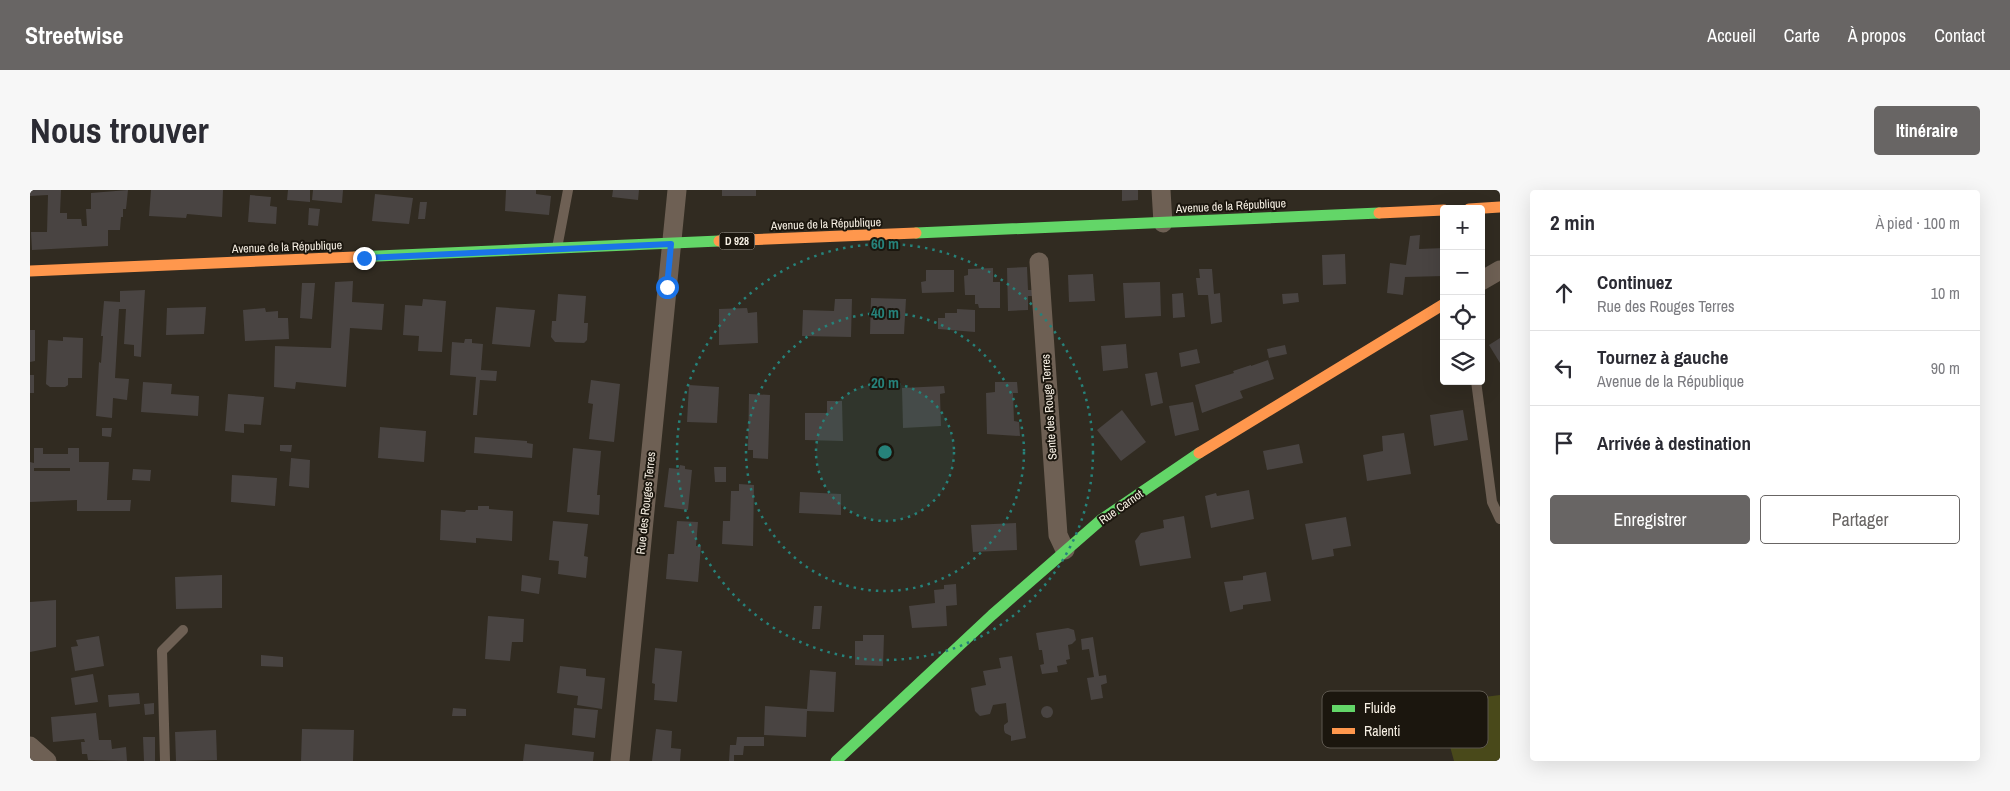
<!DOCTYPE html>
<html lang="fr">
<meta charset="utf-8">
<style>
body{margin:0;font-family:"Archivo Narrow",sans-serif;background:#f7f7f7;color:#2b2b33}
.controls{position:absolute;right:15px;top:15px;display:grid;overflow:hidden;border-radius:5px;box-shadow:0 5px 20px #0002}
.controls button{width:45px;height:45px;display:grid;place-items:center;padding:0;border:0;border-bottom:1px solid #e1e1e2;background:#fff;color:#2b2b33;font:25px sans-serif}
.stop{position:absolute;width:15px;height:15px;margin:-11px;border:4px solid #1a73e8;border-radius:50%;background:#fff}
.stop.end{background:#1a73e8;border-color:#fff;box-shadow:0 1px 5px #0008}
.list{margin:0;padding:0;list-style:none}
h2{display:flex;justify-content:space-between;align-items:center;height:65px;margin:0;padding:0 20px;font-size:21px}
h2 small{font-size:16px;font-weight:400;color:#7c7c81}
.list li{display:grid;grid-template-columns:32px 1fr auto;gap:15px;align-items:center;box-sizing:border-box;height:75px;padding:0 20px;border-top:1px solid #e1e1e2}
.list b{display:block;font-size:19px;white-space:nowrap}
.list p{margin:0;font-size:16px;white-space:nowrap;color:#7c7c81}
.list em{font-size:16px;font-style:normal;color:#7c7c81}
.actions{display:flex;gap:10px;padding:15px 20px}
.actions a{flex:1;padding:11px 0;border:1px solid #686564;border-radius:5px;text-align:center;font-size:18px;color:#686564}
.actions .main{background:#686564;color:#fff}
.icon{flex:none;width:28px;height:28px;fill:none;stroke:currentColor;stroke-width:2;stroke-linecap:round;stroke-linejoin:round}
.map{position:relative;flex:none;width:1470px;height:571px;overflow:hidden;border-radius:5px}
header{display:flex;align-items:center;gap:30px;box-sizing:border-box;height:70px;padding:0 25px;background:#686564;color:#fff}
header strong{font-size:24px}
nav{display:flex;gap:28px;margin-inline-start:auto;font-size:18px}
.intro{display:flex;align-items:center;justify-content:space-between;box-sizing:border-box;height:120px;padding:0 30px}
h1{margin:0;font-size:35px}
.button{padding:12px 22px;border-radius:5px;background:#686564;color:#fff;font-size:18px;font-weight:700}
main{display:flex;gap:30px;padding:0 30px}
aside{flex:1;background:#fff;border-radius:5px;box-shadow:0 5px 20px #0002}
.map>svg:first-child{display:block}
.grass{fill:#49491a}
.building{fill:#494442;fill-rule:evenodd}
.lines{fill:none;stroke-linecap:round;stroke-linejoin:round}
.lane{stroke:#6e6054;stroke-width:10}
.street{stroke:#6e6054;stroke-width:19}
.fast{stroke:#63d668;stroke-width:11}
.slow{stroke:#ff974d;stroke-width:11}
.route{stroke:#1a73e8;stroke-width:6}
.ring{fill:none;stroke:#26827a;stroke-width:2.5;stroke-dasharray:2.5 5}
.labels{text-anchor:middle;stroke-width:4;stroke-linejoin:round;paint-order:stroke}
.shield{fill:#1b160e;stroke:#b5afa4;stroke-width:1}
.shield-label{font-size:11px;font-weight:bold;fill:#f7f0e4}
.street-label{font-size:12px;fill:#f7f0e4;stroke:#1b160e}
.key{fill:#1b160e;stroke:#5d574e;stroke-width:1}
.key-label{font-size:14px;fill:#f7f0e4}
.centre{fill:#26827a;stroke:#1b160e;stroke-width:2.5}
.ring-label{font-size:15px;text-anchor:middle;font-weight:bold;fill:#26827a;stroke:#1b160e;stroke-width:4;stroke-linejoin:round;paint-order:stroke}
</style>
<header>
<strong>Streetwise</strong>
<nav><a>Accueil</a><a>Carte</a><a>À propos</a><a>Contact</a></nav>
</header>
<div class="intro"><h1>Nous trouver</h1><a class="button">Itinéraire</a></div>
<main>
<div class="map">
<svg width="1470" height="571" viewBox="0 0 1470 571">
<rect width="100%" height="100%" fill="#312b21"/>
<polygon class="grass" points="1470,505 1470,571 1424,571 1418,549 1421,521 1439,509"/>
<g class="building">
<polygon points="0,0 31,0 30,23 37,23 37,29 51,29 52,36 57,36 56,19 61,19 61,3 98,0 96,19 93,19 93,27 91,27 90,40 78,40 78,56 2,60 1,42 17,42 18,5 0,6"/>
<polygon points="121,0 193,0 192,27 157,24 156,28 119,26"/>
<polygon points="258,0 280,0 280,12 257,10"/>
<polygon points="283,0 313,0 312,13 282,10"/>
<polygon points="476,0 506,0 506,4 521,6 519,25 475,21"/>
<polygon points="583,0 609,0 608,10 582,7"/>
<rect x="692" y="0" width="34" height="6"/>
<polygon points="1092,0 1108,0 1108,10 1092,11"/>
<polygon points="345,4 383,8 379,34 342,31"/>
<polygon points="220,5 241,7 240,16 247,17 246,34 218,32"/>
<polygon points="390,12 397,12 395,29 388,29"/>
<polygon points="279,18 290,19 288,36 278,35"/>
<polygon points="1390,45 1389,59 1414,58 1414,86 1375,87 1373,105 1357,103 1360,73 1376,75 1380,46"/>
<polygon points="1315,64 1316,94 1293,95 1292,65"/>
<polygon points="997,77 998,100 1002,100 1002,106 998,106 998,120 978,121 977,78"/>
<polygon points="963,78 963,92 970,92 970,118 949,118 948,114 945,114 945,105 935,105 934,86 938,85 938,79"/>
<polygon points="1169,79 1182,79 1184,104 1190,103 1192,132 1181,134 1178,105 1168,105 1166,88 1170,88"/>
<polygon points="896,80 924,80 924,102 892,103 891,92 896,91"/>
<polygon points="1063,84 1065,111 1039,112 1038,85"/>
<polygon points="323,91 322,112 354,114 352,140 320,138 316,197 266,192 265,199 244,197 245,156 301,158 305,92"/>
<polygon points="1130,92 1131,126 1095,128 1093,93"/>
<polygon points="272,93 285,93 282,129 270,128"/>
<polygon points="115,100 111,167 104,166 104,155 94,154 96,119 89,119 85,188 99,189 97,210 83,208 82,228 66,226 69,172 71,173 73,146 71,146 74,111 90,112 90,101"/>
<polygon points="1153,103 1155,127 1143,128 1142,104"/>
<polygon points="1268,103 1269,112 1253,114 1252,104"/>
<polygon points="528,104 556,106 554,133 558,133 557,150 554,153 525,152 521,147 522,131 526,131"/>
<polygon points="841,108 876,109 874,144 840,144"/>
<polygon points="393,109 416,111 412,162 388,161 389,146 373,145 375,115 392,116"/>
<polygon points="805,109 822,109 821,147 772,146 773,120 804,121"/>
<polygon points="176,117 174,144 136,145 137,118"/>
<polygon points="466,117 505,120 500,157 462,154"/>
<polygon points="235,118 236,122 248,121 248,128 258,128 259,149 215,151 213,120"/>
<polygon points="717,118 718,123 727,122 728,153 689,155 689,119"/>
<polygon points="927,119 945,120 945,142 908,139 908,128 915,128 915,123 927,123"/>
<polygon points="0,140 5,140 5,171 0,172"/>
<polygon points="33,147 53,148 52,188 38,188 38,195 35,197 20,197 16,194 18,150 33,151"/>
<polygon points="1470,148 1470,173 1459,155"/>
<polygon points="435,149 442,149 442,153 453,154 451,180 467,181 466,191 450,190 447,225 443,225 446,187 420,185 422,152 434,153"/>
<polygon points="1096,154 1098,178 1073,181 1071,156"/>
<polygon points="1255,155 1257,164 1239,168 1237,159"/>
<polygon points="1167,159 1170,173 1151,177 1149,163"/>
<polygon points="1238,170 1244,189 1210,201 1213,208 1172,223 1165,195 1204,183 1203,181 1221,175 1221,176"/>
<polygon points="1127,182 1133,213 1121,216 1115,184"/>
<rect x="0" y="185" width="4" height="18"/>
<polygon points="561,190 590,194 584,252 559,249 563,214 558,213"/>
<polygon points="113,192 142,194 141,204 169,206 168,226 111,222"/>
<polygon points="965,192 987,192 988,203 983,203 984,231 989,232 990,246 957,244 956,203 965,202"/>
<polygon points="659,195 689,197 687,233 657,232"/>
<polygon points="914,196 915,203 910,204 911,236 873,238 872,198"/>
<polygon points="198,204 234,207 231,235 214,234 214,243 195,241"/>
<polygon points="719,204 740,205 738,269 723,268 723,260 718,260"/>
<polygon points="797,211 812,211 813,251 775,250 775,223 797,223"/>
<polygon points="1163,212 1169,240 1145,246 1139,216"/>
<polygon points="1092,220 1116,252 1091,271 1067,240"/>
<polygon points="1433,220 1438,250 1404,256 1400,225"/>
<polygon points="350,237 396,241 394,272 348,268"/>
<polygon points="72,238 82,238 81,247 72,246"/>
<polygon points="1374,243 1381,284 1337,291 1333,265 1353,261 1352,246"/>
<polygon points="445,247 497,251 497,253 503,254 502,268 444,263"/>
<polygon points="1269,254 1273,273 1237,280 1233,261"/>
<polygon points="250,255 262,255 261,262 250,261"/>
<path d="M4,258H13V264H38V258H49V272H79L77,310H101L100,321H47V310L0,312V272L4,273ZM4,278H40V281H4Z"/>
<polygon points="543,258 571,261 567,305 570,305 569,325 537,322"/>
<polygon points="261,268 280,270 279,298 259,296"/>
<polygon points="650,275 655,276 655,279 662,280 658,320 634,317 639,278 649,279"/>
<polygon points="684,277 696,277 696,292 685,292"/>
<polygon points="103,279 121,280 120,291 102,290"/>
<polygon points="202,285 247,288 245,316 201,312"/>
<polygon points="709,294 724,295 723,356 692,354 693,331 700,331 701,301 709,301"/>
<polygon points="1219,300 1224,329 1181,338 1175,306 1186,303 1187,306"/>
<polygon points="770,302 811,304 811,325 769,323"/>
<polygon points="448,316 459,316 459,319 483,321 482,351 446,348 446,353 410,350 411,320 435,322 436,320 448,320"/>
<polygon points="1154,326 1161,368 1110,376 1105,351 1111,343 1134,338 1133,330"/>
<polygon points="1316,327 1321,356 1303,359 1304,366 1282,370 1275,334"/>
<polygon points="523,331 558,334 554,366 558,367 556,388 528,384 529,371 519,370"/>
<polygon points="647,331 668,332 666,356 671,356 668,392 636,389 638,364 644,364"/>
<polygon points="986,333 987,360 943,362 941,335"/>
<polygon points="1236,382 1241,411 1213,415 1213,419 1200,422 1194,392 1213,390 1213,386"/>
<polygon points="192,385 192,418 146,419 145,387"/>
<polygon points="492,385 511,388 509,404 491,401"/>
<polygon points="926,394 927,415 916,416 917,436 882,438 879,416 905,413 904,400 914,399 914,395"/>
<polygon points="26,410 26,457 0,462 0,412"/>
<polygon points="784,416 792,416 790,439 782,439"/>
<polygon points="458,426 494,429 493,452 482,452 480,471 455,469"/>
<polygon points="1038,438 1044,440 1046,450 1042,454 1038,455 1040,469 1036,470 1037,474 1027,476 1028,482 1012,484 1010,475 1014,474 1012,460 1009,460 1006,443"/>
<polygon points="833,445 854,445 853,476 825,475 825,451 833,451"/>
<polygon points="69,446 74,476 45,481 41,457 48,456 46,450"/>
<polygon points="1063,447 1069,486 1076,485 1077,493 1071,495 1073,508 1061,510 1057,488 1064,487 1059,459 1052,460 1051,449"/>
<polygon points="625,458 652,461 647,512 624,510 625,494 622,493"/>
<polygon points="231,465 253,467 253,477 231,476"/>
<polygon points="982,466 996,548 981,551 981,546 975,543 974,540 974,535 978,532 976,513 963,515 960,524 950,526 945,521 941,498 956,495 953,481 971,478 969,468"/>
<polygon points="530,476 556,479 556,486 575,488 572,519 547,515 548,506 527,503"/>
<polygon points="780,480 806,482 804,522 777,521 776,547 734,545 735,516 777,519"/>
<polygon points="63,484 68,512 45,515 41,488"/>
<polygon points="109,503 110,514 79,517 78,505"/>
<polygon points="124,513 124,524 115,525 114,514"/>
<circle cx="1017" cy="522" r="6"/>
<polygon points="423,518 436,519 436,526 422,526"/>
<polygon points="544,518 568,520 565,548 542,545"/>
<polygon points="66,523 69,550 81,550 82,559 96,557 97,571 58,570 57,564 52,564 51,552 55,552 54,549 23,552 21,527"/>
<polygon points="272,539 324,540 323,571 271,571"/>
<polygon points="626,539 642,541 641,558 651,559 650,571 622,571"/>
<polygon points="186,540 187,570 146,571 145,542"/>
<polygon points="113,547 125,547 125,571 114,571"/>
<polygon points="707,547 734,547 734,556 714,556 713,565 704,565 704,571 699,571 700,555 706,555"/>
<polygon points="495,554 564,562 563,571 493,571"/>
</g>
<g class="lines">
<g class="lane">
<polyline points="527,58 538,0"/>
<polyline points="1446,191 1462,312 1470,329"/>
<polyline points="135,571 132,461 153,440"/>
</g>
<g class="street">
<polyline points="1131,0 1133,33"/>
<polyline points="1009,72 1028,345 1035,360"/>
<polyline points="1451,91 1470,80"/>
<polyline points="0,556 17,571"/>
<polyline points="590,571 647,0"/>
</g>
<g class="fast">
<polyline points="886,43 1349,23"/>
<polyline points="325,67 689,51"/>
<polyline points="806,571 962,425 1072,329 1169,263"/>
</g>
<g class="slow">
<polyline points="1439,19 1470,17"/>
<polyline points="1349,23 1414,20"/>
<polyline points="689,51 886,43"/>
<polyline points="0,81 325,67"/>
<polyline points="1169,263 1414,114"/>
</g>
</g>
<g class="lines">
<polyline class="route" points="334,68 641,54 637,97"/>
</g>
<circle cx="855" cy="262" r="69" fill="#26827a" fill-opacity=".12"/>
<g class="ring">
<circle cx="855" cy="262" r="69"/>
<circle cx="855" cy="262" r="139"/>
<circle cx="855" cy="262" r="208"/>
</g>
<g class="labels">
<rect class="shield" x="689.5" y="42.5" width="35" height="17" rx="4"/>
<g class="shield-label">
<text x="707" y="55">D 928</text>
</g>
<g class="street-label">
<text transform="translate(1201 16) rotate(-3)" y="4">Avenue de la République</text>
<text transform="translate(796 34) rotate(-2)" y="4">Avenue de la République</text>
<text transform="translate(257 57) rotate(-2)" y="4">Avenue de la République</text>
<text transform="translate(1019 217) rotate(-94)" y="4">Sente des Rouge Terres</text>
<text transform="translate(616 313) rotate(-84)" y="4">Rue des Rouges Terres</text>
<text transform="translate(1091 317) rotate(-35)" y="4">Rue Carnot</text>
</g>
</g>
<rect x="1292" y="501" width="166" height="57" rx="8" class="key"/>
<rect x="1302" y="515" width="23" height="7" fill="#63d668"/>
<rect x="1302" y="538" width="23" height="6" fill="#ff974d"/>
<g class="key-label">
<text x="1334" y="523">Fluide</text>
<text x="1334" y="546">Ralenti</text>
</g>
<circle cx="855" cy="262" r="8" class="centre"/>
<g class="ring-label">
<text x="855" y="59">60 m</text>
<text x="855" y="128">40 m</text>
<text x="855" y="198">20 m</text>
</g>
</svg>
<div class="controls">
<button>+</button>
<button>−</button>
<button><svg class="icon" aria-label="locate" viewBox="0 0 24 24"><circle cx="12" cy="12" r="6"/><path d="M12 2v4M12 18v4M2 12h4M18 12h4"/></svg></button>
<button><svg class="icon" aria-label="layers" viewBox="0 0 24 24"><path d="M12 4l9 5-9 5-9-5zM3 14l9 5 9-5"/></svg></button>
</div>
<div class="stop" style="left:637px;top:97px"></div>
<div class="stop end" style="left:334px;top:68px"></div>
</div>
<aside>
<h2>2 min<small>À pied · 100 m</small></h2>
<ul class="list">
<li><svg class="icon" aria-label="ahead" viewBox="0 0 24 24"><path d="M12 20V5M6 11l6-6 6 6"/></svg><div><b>Continuez</b><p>Rue des Rouges Terres</p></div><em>10 m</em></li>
<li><svg class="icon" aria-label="left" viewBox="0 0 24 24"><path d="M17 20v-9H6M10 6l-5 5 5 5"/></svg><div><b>Tournez à gauche</b><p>Avenue de la République</p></div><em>90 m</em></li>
<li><svg class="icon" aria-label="arrive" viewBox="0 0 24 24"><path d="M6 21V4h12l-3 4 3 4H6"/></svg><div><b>Arrivée à destination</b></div></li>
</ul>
<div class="actions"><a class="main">Enregistrer</a><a>Partager</a></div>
</aside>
</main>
